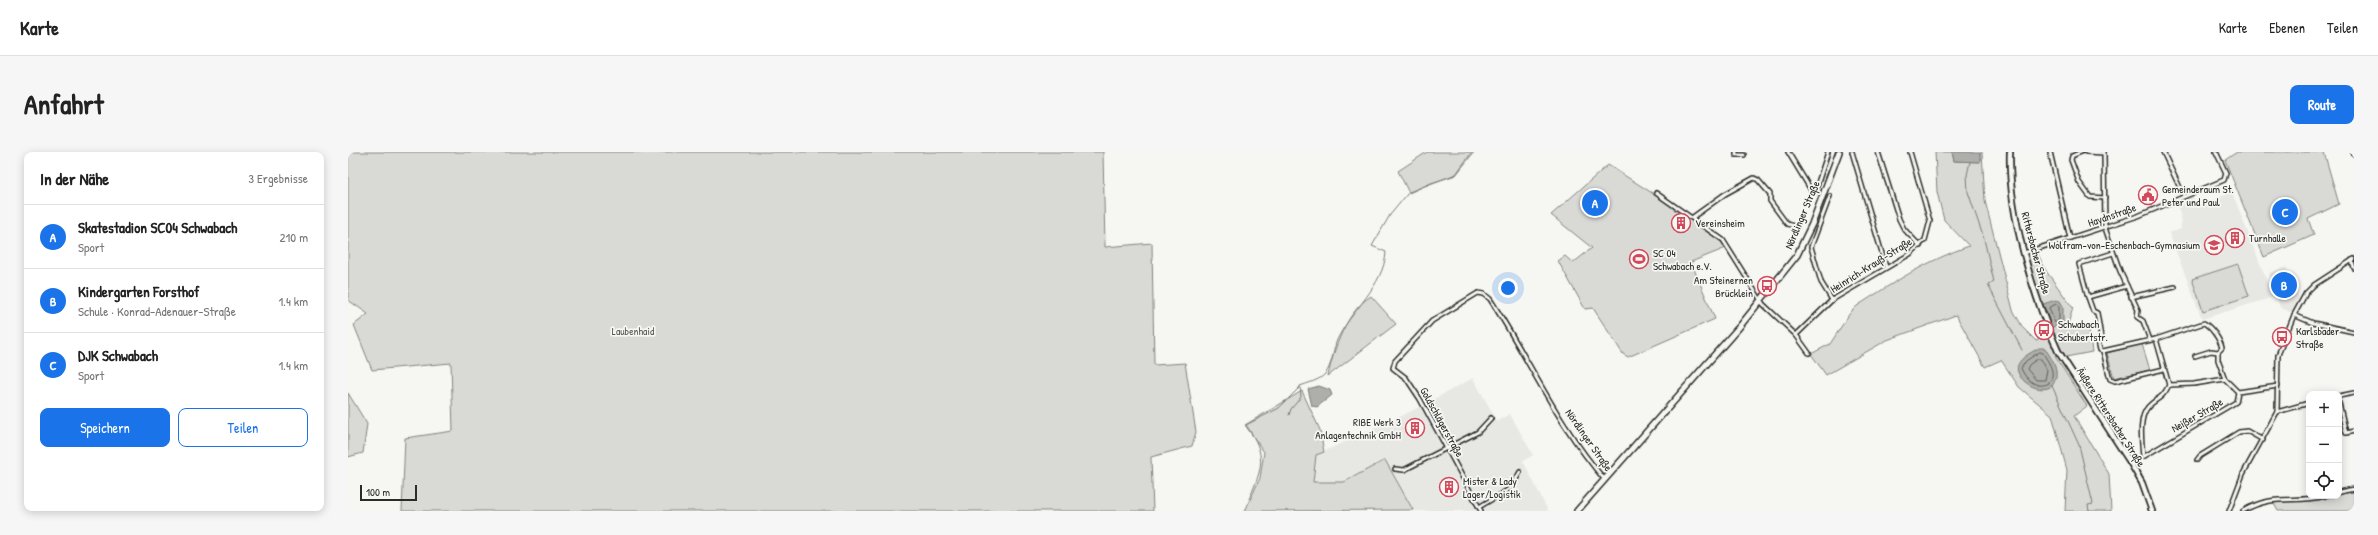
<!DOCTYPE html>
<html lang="de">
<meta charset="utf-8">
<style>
body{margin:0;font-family:"Patrick Hand",sans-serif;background:#f6f6f6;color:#222}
.controls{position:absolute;right:12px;bottom:12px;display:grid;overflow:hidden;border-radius:8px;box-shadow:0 2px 10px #0003}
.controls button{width:36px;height:36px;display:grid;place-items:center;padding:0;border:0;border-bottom:1px solid #e0e0e0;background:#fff;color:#222;font:20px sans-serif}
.scale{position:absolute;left:12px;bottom:10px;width:57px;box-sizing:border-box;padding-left:4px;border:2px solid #2b2b2b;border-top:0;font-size:11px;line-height:14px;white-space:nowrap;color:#2b2b2b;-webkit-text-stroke:3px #f6f6f2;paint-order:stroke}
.you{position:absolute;left:1160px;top:136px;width:14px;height:14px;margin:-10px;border:3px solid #fff;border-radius:50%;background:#1a73e8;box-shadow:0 0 0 6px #1a73e833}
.badge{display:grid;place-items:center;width:26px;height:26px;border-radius:50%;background:#1a73e8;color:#fff;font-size:13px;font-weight:700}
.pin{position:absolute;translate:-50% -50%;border:2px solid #fff;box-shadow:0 1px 4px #0006}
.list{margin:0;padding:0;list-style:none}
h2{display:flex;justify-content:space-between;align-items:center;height:52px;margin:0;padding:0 16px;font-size:17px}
h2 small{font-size:13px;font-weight:400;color:#767676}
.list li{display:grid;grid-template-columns:26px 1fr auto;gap:12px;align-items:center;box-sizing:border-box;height:64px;padding:0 16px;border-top:1px solid #e0e0e0}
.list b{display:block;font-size:15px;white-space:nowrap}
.list p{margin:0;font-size:13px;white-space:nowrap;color:#767676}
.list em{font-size:13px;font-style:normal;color:#767676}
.actions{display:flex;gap:8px;padding:12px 16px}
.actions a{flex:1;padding:9px 0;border:1px solid #1a73e8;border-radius:8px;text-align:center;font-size:14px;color:#1a73e8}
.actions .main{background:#1a73e8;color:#fff}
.icon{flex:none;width:22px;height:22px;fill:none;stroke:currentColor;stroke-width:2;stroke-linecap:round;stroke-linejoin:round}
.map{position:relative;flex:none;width:2006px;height:359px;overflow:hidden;border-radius:8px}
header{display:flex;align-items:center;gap:24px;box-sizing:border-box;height:56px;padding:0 20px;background:#fff;border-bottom:1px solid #e0e0e0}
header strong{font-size:19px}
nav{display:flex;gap:22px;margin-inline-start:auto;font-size:14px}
.intro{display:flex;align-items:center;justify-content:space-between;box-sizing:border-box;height:96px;padding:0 24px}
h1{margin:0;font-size:28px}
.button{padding:10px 18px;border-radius:8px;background:#1a73e8;color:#fff;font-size:14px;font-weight:700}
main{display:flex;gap:24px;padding:0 24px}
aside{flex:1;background:#fff;border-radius:8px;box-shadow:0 2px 10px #0003}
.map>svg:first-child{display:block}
.built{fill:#e7e7e3}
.green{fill:#d9d9d5;stroke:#828280}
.water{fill:#aeaeab;stroke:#7a7a78}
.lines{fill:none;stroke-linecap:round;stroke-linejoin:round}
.shore{stroke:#5f5f5e;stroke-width:1}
.stream{stroke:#7a7a78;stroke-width:1}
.street-casing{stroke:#2b2b2b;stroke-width:6}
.secondary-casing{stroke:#2b2b2b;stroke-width:8}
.primary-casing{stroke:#2b2b2b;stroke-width:8}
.street{stroke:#f6f6f2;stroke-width:3}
.secondary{stroke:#f6f6f2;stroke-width:4.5}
.primary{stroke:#f6f6f2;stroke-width:5}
.labels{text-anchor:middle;stroke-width:3.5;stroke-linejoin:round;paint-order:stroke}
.poi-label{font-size:11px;fill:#2b2b2b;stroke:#f6f6f2;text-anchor:start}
.street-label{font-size:11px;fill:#2b2b2b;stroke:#f6f6f2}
.park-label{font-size:11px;fill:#565656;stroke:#f6f6f2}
</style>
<header>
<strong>Karte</strong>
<nav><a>Karte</a><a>Ebenen</a><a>Teilen</a></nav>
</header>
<div class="intro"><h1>Anfahrt</h1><a class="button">Route</a></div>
<main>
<aside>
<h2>In der Nähe<small>3 Ergebnisse</small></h2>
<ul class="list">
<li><span class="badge">A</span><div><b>Skatestadion SC04 Schwabach</b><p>Sport</p></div><em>210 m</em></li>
<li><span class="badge">B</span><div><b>Kindergarten Forsthof</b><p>Schule · Konrad-Adenauer-Straße</p></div><em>1.4 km</em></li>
<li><span class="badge">C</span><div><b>DJK Schwabach</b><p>Sport</p></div><em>1.4 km</em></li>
</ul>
<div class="actions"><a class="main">Speichern</a><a>Teilen</a></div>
</aside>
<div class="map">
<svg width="2006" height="359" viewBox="0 0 2006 359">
<rect width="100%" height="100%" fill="#f6f6f2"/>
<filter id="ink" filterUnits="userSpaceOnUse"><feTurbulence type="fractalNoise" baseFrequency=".025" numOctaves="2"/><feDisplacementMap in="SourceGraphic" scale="8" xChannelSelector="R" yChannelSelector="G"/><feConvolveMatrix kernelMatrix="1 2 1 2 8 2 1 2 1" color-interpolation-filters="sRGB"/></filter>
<g filter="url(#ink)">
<g class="built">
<polygon points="1884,40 1925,145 1854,167 1821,81 1833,77 1832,61 1828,50 1844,44 1849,55"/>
<polygon points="1938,115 1951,146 1944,161 1932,155 1921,121"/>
<polygon points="1125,226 1149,269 1162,262 1185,303 1175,309 1200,359 1062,359 1065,357 1037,308 996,330 964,330 968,303 1064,259"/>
</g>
<g class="green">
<polygon points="0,0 755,0 757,95 804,91 806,213 837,211 848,280 844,294 803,305 805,359 54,359 57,286 105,279 103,211 24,218 6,173 20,162 0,148"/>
<polygon points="1079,0 1126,0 1108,23 1083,31 1061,41 1050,19"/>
<path d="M1587,0H1604L1606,9L1632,10V0H1634L1637,49L1665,158L1675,176L1688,189L1698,181L1675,104L1689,100L1698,119L1725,156L1719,175L1741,178L1744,200L1718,205L1705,184L1708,206L1739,254L1726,264L1761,322L1763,359H1717L1719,318L1704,263L1671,235L1653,208L1637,215L1608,163L1539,188L1478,223L1463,202L1482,192L1502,161L1509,154C1546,130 1580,108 1621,94L1596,68L1589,40Z"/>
<polygon points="1889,0 1976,0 1991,52 1960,67 1966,83 1916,105 1877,8"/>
<polygon points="1260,13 1364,79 1378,96 1343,110 1367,167 1280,205 1275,202 1245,156 1237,157 1210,109 1217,104 1225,111 1244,96 1203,63"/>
<polygon points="1890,112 1901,144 1855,159 1844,127"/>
<path d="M1023,144L1048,172L980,224C986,196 998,160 1023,144Z"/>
<polygon points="1794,192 1802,218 1766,226 1759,201"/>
<polygon points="954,239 972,278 976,300 968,303 965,330 996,330 1037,308 1065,358 897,359 912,326 916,300 897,273"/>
<polygon points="0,241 19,272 15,301 0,305"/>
<polygon points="2006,338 2006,359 1930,359 1925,350 1959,349 1991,344 1991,342"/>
</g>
<g class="water">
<polygon points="1604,0 1632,0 1632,10 1606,9"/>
<polygon points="1708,148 1712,149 1715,154 1715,170 1703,176 1695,152"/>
<path d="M1691,196H1697C1704,208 1714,220 1704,234C1689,244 1665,225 1670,213C1673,205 1684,200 1691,196Z"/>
<polygon points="971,234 982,238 984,243 969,255 964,254 960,237"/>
</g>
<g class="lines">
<g class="shore">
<polygon points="1709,152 1711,155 1711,168 1707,171 1701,156"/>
<path d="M1692,200L1695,201C1700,210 1709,220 1701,231C1689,238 1677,227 1673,216L1678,209Z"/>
<polygon points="1690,207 1693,207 1699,218 1697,228 1688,228 1679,217 1681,213"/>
</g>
<g class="stream">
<polyline points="1622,10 1619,23 1620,40 1636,87 1646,130 1640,133 1674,198"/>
<polyline points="1704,234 1731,293 1745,352 1740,353 1741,359"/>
<path d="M941,263L943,257L953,245L952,234C960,231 972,228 977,222C984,214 985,198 989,188C1003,158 1036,134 1038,100L1024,94L1042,63L1061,40L1108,22L1124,0"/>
<path d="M901,347C915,315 919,303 898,273L931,256L952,235"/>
</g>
<defs>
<g id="street">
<polyline points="1388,0 1388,3 1396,3"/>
<polyline points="1440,0 1463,38 1467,40 1480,0"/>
<polyline points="1504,0 1538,115"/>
<polyline points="1530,0 1551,67 1556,77 1572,94"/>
<polyline points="1702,0 1722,86"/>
<polyline points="1733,0 1724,4 1723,8 1731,30 1742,45 1757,46"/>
<polyline points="1738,0 1756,1"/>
<polyline points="1756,0 1757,76 1772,119 1790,158 1789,165 1795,169 1802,188"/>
<polyline points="1815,0 1836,44"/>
<polyline points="2005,0 2006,2"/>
<polyline points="1308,41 1375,88 1415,152 1448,183 1461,201"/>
<polyline points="1482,44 1463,95 1473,130 1484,148"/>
<polyline points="1345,65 1377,42 1406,26 1410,28 1422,42 1422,49 1439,72 1449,75"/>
<polyline points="1676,101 1790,64 1876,28 1878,21 1868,0"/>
<polyline points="1765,101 1731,112 1740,145 1779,134"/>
<polyline points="2004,108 2006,116"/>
<polyline points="1740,145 1745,159 1749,161 1753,185 1750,189 1752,198 1755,199"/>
<polyline points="1783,145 1827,135"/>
<polyline points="1946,163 1965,171 2006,180"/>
<path d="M1856,171C1863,175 1872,187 1874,196L1870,200V208L1877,227L1846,232L1821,233L1808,187Z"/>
<polyline points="1448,183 1484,148 1562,102 1577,88 1582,69 1562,0"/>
<polyline points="1808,187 1755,199 1762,227 1767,229 1816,217"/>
<polyline points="1847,204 1863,199 1870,200"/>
<polyline points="1877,227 1890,240"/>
<path d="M1821,233C1814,248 1808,246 1800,255C1790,266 1794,291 1795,305L1888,250L1890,240L1930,234"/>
<polyline points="1991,244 2006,241"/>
<polyline points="1991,251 1998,281 2006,279"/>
<polyline points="1929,260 1961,251"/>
<polyline points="1849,308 1852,304 1891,280 1899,279 1915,288"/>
<polyline points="1047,317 1056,318 1130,280 1143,266"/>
<polyline points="1991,340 2006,337"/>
<polyline points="1131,355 1163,336 1172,320"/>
<path d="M1133,359L1072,247L1058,226L1045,216L1047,209L1084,169L1130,141L1136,142L1142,147C1181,207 1210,274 1257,328"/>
<polyline points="1881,359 1895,322 1929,260 1930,203 1946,163 1958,141 1966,133 2006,107"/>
<path d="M1895,359C1926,341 1946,352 1977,344"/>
</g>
<path id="secondary" d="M1662,0C1660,61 1685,144 1710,199L1782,310L1794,331L1804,359"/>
<polyline id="primary" points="1229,359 1392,174 1449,103 1464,72 1491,0"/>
</defs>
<use href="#street" class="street-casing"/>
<use href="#secondary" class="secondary-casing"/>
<use href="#primary" class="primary-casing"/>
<use href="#street" class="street"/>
<use href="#secondary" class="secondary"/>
<use href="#primary" class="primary"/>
</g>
</g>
<defs>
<symbol id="civic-ring" viewBox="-11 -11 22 22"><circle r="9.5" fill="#f6f6f2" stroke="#d1495b" stroke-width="1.5"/><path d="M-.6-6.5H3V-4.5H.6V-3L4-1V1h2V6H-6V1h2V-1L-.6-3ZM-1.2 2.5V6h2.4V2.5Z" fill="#d1495b"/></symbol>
<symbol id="building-ring" viewBox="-11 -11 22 22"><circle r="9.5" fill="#f6f6f2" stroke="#d1495b" stroke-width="1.5"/><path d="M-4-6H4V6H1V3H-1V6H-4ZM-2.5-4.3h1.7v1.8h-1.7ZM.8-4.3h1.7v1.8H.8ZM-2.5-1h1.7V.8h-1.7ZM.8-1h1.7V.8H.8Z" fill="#d1495b"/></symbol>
<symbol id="school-ring" viewBox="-11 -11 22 22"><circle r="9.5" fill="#f6f6f2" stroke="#d1495b" stroke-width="1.5"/><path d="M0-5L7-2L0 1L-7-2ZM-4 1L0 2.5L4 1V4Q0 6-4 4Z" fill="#d1495b"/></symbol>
<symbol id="stadium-ring" viewBox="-11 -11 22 22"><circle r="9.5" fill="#f6f6f2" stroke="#d1495b" stroke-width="1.5"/><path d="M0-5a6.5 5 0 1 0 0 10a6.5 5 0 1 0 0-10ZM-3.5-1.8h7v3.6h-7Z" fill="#d1495b"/></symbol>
<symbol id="bus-ring" viewBox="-11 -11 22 22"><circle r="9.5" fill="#f6f6f2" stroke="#d1495b" stroke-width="1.5"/><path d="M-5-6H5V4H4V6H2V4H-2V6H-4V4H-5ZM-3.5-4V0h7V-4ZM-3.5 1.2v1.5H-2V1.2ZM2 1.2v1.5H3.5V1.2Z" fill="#d1495b"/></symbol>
</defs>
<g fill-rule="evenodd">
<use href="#civic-ring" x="1789" y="32" width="22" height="22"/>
<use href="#building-ring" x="1322" y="60" width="22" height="22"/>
<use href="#building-ring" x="1876" y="75" width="22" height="22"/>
<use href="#school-ring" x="1855" y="82" width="22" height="22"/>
<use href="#stadium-ring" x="1280" y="96" width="22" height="22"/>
<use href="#bus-ring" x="1408" y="123" width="22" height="22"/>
<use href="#bus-ring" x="1685" y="167" width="22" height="22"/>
<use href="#bus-ring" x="1923" y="174" width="22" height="22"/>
<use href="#building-ring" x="1056" y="265" width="22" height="22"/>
<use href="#building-ring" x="1090" y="324" width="22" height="22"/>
</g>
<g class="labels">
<g class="poi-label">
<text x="1814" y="41">Gemeinderaum St.<tspan x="1814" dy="13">Peter und Paul</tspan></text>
<text x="1347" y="75">Vereinsheim</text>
<text x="1901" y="90">Turnhalle</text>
<text x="1852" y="97" text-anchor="end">Wolfram-von-Eschenbach-Gymnasium</text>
<text x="1305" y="105">SC 04<tspan x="1305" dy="13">Schwabach e.V.</tspan></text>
<text x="1405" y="132" text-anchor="end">Am Steinernen<tspan x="1405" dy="13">Brücklein</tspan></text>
<text x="1710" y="176">Schwabach<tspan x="1710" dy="13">Schubertstr.</tspan></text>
<text x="1948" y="183">Karlsbader<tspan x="1948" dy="13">Straße</tspan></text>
<text x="1053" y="274" text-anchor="end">RIBE Werk 3<tspan x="1053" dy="13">Anlagentechnik GmbH</tspan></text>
<text x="1115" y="333">Mister &amp; Lady<tspan x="1115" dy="13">Lager/Logistik</tspan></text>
</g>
<g class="street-label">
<text transform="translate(1454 63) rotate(-67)" y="4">Nördlinger Straße</text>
<text transform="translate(1764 63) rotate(-19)" y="4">Haydnstraße</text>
<text transform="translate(1688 101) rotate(75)" y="4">Rittersbacher Straße</text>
<text transform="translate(1523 113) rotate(-32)" y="4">Heinrich-Krauß-Straße</text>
<text transform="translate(1849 263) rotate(-30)" y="4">Neißer Straße</text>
<text transform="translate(1763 265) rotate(57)" y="4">Äußere Rittersbacher Straße</text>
<text transform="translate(1094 270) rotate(61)" y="4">Goldschlägerstraße</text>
<text transform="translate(1241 288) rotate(55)" y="4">Nördlinger Straße</text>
</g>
<g class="park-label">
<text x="285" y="183">Laubenhaid</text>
</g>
</g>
</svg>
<div class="controls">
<button>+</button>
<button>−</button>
<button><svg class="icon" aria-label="locate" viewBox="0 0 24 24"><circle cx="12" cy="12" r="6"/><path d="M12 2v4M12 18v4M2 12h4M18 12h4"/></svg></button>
</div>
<div class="scale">100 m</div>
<div class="you"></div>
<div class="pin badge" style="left:1247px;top:51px">A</div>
<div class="pin badge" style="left:1936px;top:133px">B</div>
<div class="pin badge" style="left:1937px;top:60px">C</div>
</div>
</main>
